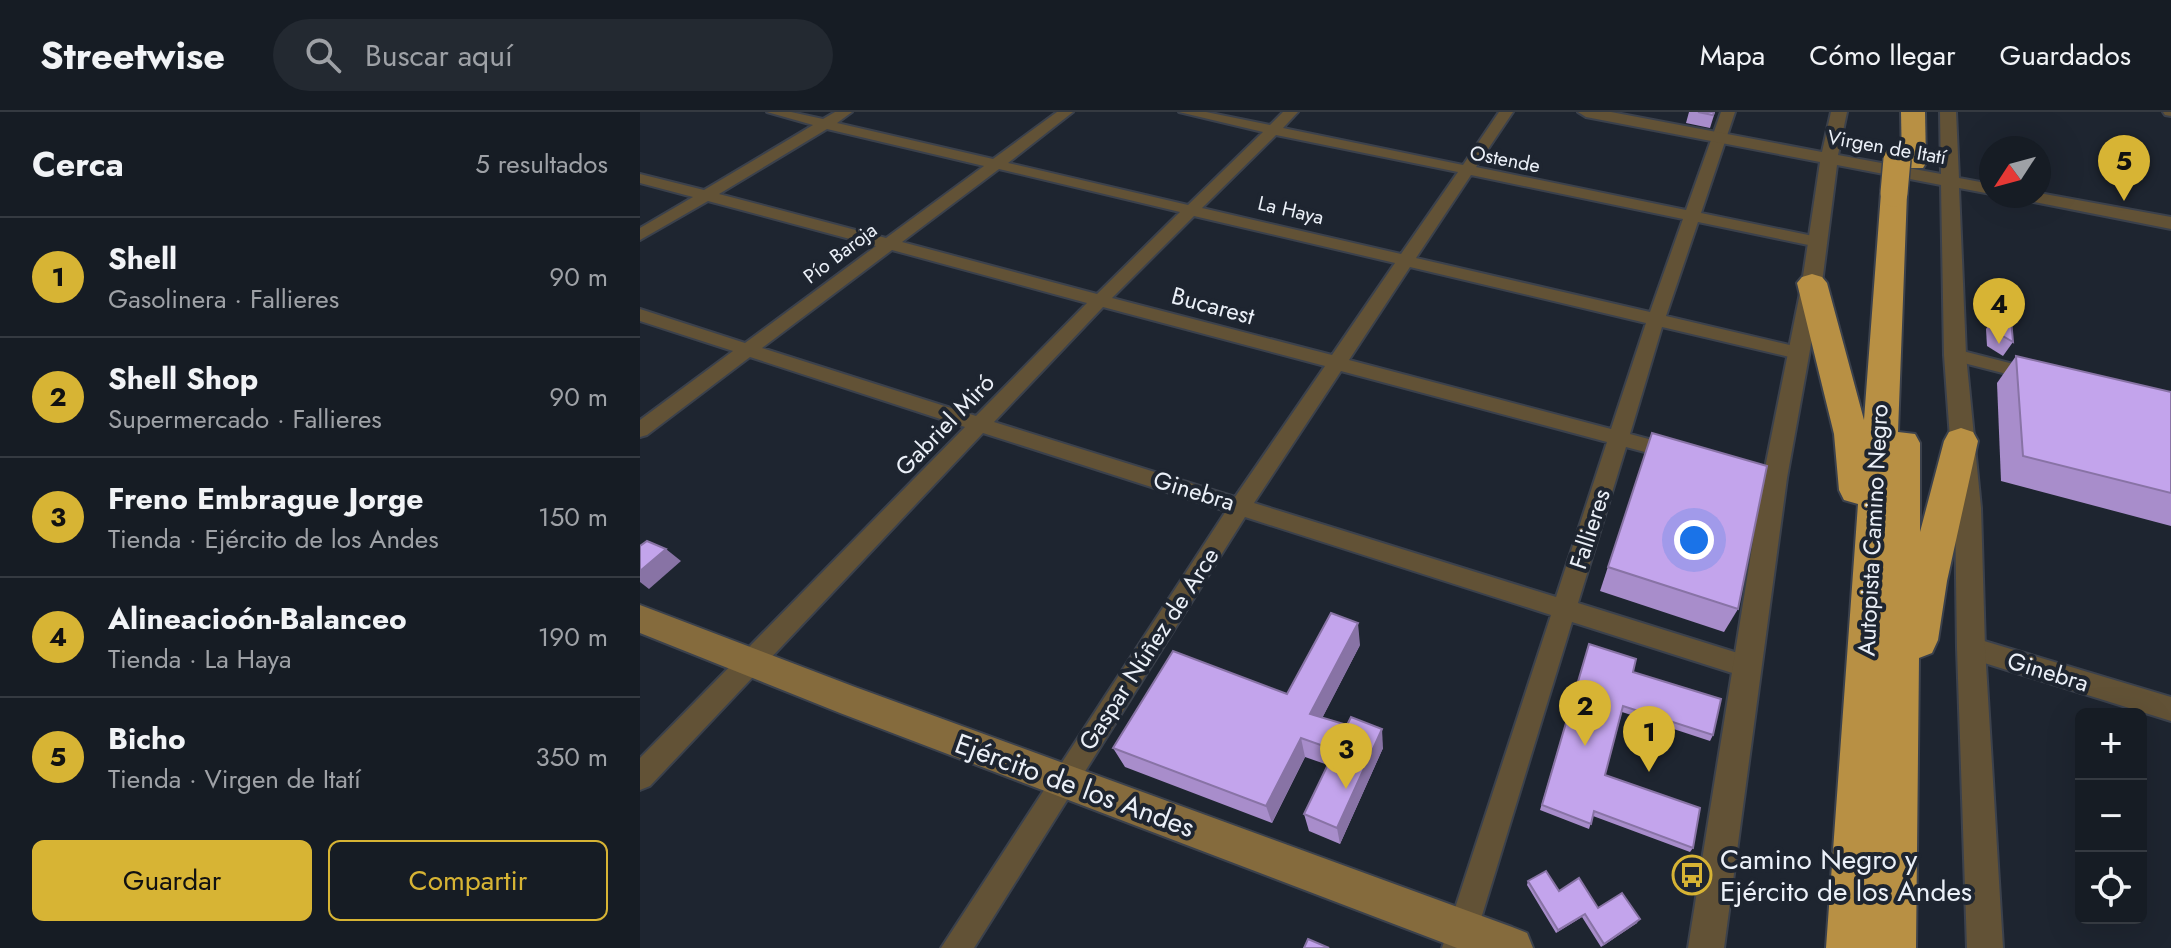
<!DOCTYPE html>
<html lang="es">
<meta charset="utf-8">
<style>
body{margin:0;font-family:Jost,sans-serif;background:#232931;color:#f1f3f6}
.controls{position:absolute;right:24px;bottom:24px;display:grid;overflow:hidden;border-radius:12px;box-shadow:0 8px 32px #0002}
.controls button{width:72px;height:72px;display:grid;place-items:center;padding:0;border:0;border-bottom:2px solid #353a41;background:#161c24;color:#f1f3f6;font:40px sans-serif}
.compass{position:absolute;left:1339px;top:24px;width:72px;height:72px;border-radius:50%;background:#161c24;box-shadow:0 8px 32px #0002;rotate:234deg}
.you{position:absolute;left:1054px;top:428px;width:28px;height:28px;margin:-20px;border:6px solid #fff;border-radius:50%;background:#1a73e8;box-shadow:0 0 0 12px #1a73e833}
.badge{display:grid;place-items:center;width:52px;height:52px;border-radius:50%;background:#d7b434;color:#111;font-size:26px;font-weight:700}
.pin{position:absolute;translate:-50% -66px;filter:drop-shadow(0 2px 4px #0008)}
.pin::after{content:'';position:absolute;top:42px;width:28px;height:24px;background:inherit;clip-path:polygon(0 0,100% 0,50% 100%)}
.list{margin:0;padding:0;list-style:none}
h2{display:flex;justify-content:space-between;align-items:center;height:104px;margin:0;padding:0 32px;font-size:34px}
h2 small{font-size:26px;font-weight:400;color:#9ea1a6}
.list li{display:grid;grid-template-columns:52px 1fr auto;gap:24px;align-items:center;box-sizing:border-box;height:120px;padding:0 32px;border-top:2px solid #353a41}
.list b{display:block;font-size:30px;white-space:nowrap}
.list p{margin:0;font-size:26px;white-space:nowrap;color:#9ea1a6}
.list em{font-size:26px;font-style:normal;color:#9ea1a6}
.actions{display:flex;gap:16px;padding:24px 32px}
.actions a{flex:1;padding:18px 0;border:2px solid #d7b434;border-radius:12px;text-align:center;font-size:28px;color:#d7b434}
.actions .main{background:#d7b434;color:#111}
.icon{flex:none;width:44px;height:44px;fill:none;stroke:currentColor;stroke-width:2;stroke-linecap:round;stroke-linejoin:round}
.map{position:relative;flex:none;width:1531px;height:836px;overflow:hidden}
header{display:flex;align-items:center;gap:48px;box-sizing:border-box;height:112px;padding:0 40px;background:#161c24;border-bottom:2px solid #353a41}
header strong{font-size:38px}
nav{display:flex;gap:44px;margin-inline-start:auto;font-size:28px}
.search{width:560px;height:72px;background:#232931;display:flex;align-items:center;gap:20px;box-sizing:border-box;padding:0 28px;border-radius:44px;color:#9ea1a6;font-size:30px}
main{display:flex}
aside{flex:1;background:#161c24}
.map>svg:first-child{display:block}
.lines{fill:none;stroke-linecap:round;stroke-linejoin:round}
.minor-casing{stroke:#3b414c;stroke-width:4}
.tertiary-casing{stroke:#3b414c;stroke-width:4}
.secondary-casing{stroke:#3b414c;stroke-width:4}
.motorway-casing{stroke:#3b414c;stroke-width:4}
.minor{fill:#625236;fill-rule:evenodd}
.tertiary{fill:#625236;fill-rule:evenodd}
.secondary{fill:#856b3d;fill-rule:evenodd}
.motorway{fill:#b89044;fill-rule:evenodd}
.motorway-bridge-casing{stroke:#3b414c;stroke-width:30;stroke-linecap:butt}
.motorway-bridge{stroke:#b89044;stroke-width:27}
.wall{fill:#a88dcb}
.shaded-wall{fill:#8873a5}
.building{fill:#c3a4ec;stroke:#8873a5;stroke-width:2}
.labels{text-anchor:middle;stroke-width:8;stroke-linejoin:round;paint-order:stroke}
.far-street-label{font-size:20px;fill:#ebf0f8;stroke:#1e2530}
.street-label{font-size:24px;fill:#ebf0f8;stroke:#1e2530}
.near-street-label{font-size:28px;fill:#ebf0f8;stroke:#1e2530}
.near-poi-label{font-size:28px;fill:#ebf0f8;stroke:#1e2530;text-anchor:start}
</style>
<header>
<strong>Streetwise</strong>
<div class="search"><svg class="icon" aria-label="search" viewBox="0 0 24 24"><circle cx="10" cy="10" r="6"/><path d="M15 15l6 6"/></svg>Buscar aquí</div>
<nav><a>Mapa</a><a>Cómo llegar</a><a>Guardados</a></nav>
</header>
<main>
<aside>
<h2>Cerca<small>5 resultados</small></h2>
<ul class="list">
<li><span class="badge">1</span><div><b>Shell</b><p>Gasolinera · Fallieres</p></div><em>90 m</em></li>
<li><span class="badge">2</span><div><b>Shell Shop</b><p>Supermercado · Fallieres</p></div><em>90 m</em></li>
<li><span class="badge">3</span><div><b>Freno Embrague Jorge</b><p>Tienda · Ejército de los Andes</p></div><em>150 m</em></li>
<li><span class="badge">4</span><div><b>Alineacioón-Balanceo</b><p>Tienda · La Haya</p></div><em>190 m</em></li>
<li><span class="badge">5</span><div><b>Bicho</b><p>Tienda · Virgen de Itatí</p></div><em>350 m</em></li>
</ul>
<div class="actions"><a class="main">Guardar</a><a>Compartir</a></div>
</aside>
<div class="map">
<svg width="1531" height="836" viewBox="0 0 1531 836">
<rect width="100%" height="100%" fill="#1e2530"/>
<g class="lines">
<defs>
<g id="minor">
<path d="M127,0H151L183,7L195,0H212L197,11L353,47L417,0H433L368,51L548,93L623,20L539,0H566L630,13L643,0H658L643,16L823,53L859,0H873L836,55L1046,98L1081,0H1095L1061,101L1178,125L1186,130L1178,135L1058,110L1026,204L1158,235L1167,241L1158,247L1022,215L990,322L1042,336L1045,341L1042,346L1035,348L986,335L938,491L1117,547L1120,555L1117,563L1108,566L932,510L832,836H802L911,503L605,405L334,836H301L586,399L343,321L10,674L0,678V646L325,315L110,245L7,323L0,325V308L93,239L0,209V197L105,231L236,134L68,89L0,128V116L53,85L0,71V62L64,78L173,13ZM187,17L344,54L246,126L79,82ZM636,23L818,60L761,142L562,96ZM359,57L540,100L457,182L262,130ZM831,63L1043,107L1010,200L776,146ZM554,104L755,151L692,243L472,186ZM252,138L447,191L336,304L122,236ZM770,155L1006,211L971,317L709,248ZM463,195L685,254L595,385L354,310ZM701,259L967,330L916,485L614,391Z"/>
<polygon points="1523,0 1531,0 1531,4 1525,3"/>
<polygon points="1315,237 1401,259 1403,263 1394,269 1308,247 1306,243 1308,239"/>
<polygon points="1331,525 1531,585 1531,609 1322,544 1319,536 1322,528"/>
</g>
<g id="tertiary">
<polygon points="938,0 971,0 1182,40 1191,0 1207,0 1198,43 1301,62 1300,0 1316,0 1319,66 1351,72 1351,82 1319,76 1326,243 1341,396 1345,536 1363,836 1327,836 1317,536 1315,396 1304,243 1301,73 1197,53 1182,171 1147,366 1084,836 1048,836 1123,366 1162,171 1180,50 946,5"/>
<polygon points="1399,81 1531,105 1531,117 1389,89 1380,84 1399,84"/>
</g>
<polygon id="secondary" points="0,493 215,575 872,815 887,821 893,836 817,836 200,601 0,521"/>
<g id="motorway">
<polygon points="1261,0 1285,0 1286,51 1283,56 1265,56 1262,51"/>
<polygon points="1254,73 1263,75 1267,81 1258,320 1275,322 1280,331 1280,420 1304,329 1309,320 1321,316 1333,320 1338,329 1307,469 1298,528 1292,541 1279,546 1276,836 1186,836 1218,392 1204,388 1199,378 1194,322 1157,171 1162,165 1172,162 1182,165 1187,171 1224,308 1241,81 1245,75"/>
</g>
</defs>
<use href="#minor" class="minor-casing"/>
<use href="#tertiary" class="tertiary-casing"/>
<use href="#secondary" class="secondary-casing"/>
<use href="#motorway" class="motorway-casing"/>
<use href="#minor" class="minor"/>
<use href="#tertiary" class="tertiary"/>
<use href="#secondary" class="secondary"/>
<use href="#motorway" class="motorway"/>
<defs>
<polyline id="motorway-bridge" points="1254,81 1257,47"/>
</defs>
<use href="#motorway-bridge" class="motorway-bridge-casing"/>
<use href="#motorway-bridge" class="motorway-bridge"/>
</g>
<g class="wall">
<polygon points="1049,0 1075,0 1070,16 1046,11"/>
<polygon points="1355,203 1373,230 1363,244 1347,234 1346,217"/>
<polygon points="1376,244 1531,280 1531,414 1361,369 1357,271"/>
<polygon points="1012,321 1098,497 1084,520 960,479"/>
<polygon points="949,532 993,560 1073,623 1070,629 982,600 965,663 1053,736 1050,740 953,704 949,717 900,698"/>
<polygon points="720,533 682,606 743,636 700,732 669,719 664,702 688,653 665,645 632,711 485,655 473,636 647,582"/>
<polygon points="888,769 958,796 997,811 961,835 942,805 916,821 887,773"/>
</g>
<g class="shaded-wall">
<polygon points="26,437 41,449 9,477 0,470 0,459"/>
<polygon points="718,511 720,533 674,622 670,602"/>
<polygon points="742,617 743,636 700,732 697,716"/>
<polygon points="661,626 665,645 632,711 626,694"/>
<polygon points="945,802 942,805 916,821 918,818"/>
<polygon points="1000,807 997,811 961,835 964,832"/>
</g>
<g class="building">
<polygon points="1058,0 1074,0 1073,3"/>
<polygon points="1363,31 1390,36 1363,36"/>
<polygon points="1355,203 1371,207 1373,230 1356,220"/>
<polygon points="1376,244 1531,280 1531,381 1383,344"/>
<polygon points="1012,321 1127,354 1098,497 968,455"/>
<polygon points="7,429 26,437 0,459 0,434"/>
<polygon points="691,501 718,511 670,602 707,613 711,605 742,617 697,716 664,702 695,638 661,626 626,694 473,636 533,539 647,582"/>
<polygon points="949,532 996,547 993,560 1081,587 1073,623 983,594 965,663 1060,696 1053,736 954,699 951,712 902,693"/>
<polygon points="906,759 919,779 939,766 958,796 982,781 1000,807 964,832 945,802 918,818 888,769"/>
<polygon points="668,827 689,836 664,836"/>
</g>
<defs>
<symbol id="bus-ring" viewBox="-11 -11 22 22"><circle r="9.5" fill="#1e2530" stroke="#d7b434" stroke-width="1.5"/><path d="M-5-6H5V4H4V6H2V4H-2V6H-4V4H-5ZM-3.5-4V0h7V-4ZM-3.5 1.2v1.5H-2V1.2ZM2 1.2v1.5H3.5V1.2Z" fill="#d7b434"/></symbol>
</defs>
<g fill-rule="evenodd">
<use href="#bus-ring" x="1030" y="741" width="44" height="44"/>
</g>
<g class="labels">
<g class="far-street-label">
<text transform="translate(1247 35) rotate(10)" y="7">Virgen de Itatí</text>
<text transform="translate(865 47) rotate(11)" y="7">Ostende</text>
<text transform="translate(651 98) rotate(13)" y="7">La Haya</text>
<text transform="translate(200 141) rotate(-37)" y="7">Pío Baroja</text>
</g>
<g class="street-label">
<text transform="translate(573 194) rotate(15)" y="8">Bucarest</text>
<text transform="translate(305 313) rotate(-46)" y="8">Gabriel Miró</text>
<text transform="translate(554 379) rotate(17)" y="8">Ginebra</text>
<text transform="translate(950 417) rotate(-72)" y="8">Fallieres</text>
<text transform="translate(1233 418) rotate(-87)" y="8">Autopista Camino Negro</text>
<text transform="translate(509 537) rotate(-57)" y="8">Gaspar Núñez de Arce</text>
<text transform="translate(1408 560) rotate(17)" y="8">Ginebra</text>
</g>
<g class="near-street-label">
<text transform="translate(435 673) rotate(20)" y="10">Ejército de los Andes</text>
</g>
<g class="near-poi-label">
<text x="1080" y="757">Camino Negro y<tspan x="1080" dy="32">Ejército de los Andes</tspan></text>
</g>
</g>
</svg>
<div class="controls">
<button>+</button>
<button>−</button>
<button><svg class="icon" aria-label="locate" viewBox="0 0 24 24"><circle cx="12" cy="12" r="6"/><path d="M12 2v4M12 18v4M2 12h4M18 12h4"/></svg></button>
</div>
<svg class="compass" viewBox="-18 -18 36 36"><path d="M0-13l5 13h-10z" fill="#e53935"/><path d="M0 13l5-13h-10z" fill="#9ea1a6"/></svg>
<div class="you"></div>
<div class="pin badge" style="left:1009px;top:660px">1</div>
<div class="pin badge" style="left:945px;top:634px">2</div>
<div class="pin badge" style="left:706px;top:677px">3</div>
<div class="pin badge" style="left:1359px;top:232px">4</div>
<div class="pin badge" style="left:1484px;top:89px">5</div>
</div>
</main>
